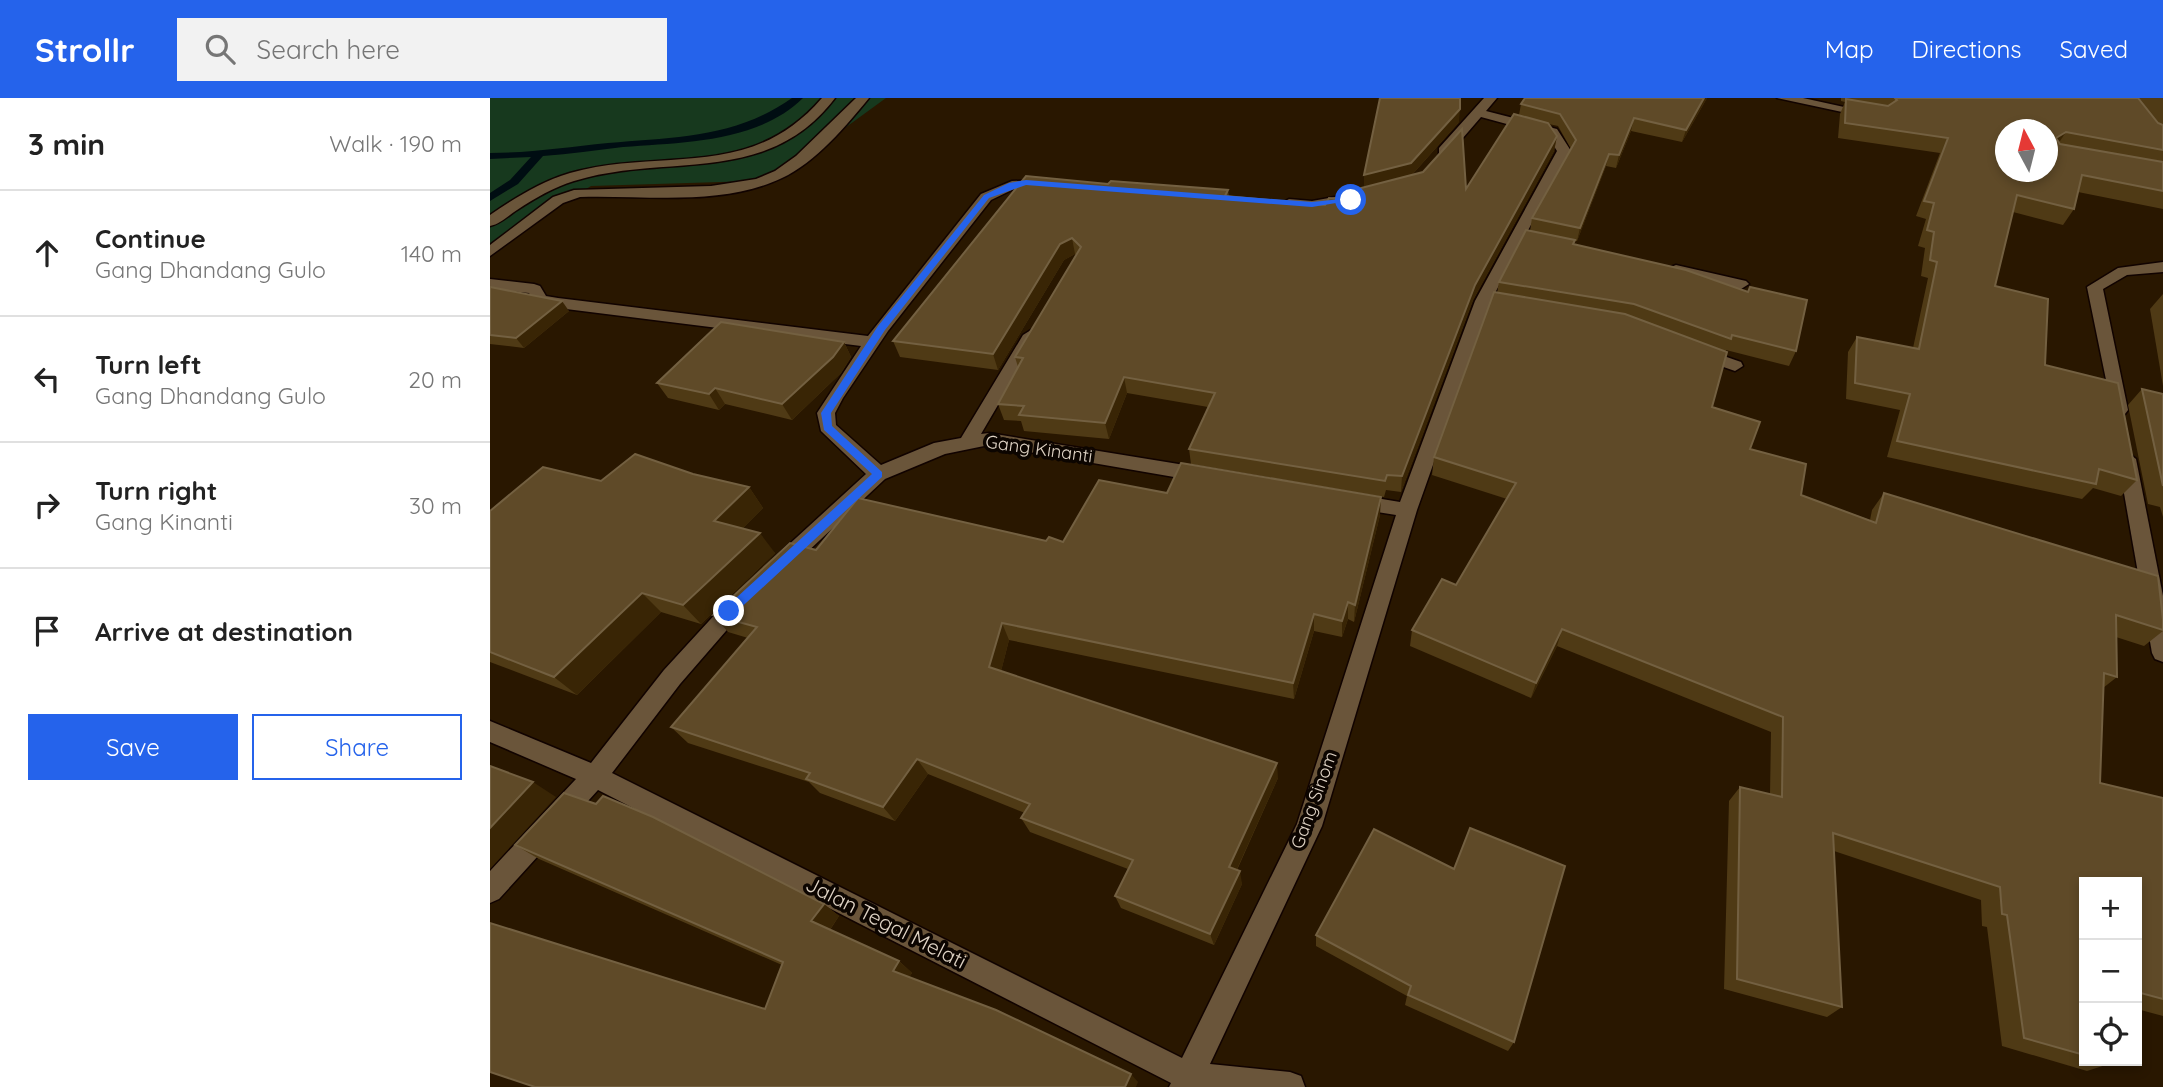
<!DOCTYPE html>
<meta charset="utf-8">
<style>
body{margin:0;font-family:Quicksand,sans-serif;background:#f2f2f2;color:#222}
.controls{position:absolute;right:21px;bottom:21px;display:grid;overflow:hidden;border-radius:0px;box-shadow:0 4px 10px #0003}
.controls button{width:63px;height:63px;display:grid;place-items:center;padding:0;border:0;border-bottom:2px solid #e0e0e0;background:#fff;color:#222;font:35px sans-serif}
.compass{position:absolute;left:1505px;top:21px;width:63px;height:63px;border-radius:50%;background:#fff;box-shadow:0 4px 10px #0003;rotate:353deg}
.stop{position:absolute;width:21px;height:21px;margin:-16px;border:5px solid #2563eb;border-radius:50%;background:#fff}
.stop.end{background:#2563eb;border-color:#fff;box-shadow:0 2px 7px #0008}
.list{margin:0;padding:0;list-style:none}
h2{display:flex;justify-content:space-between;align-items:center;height:91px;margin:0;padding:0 28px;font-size:30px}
h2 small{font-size:23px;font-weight:400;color:#767676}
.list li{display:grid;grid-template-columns:46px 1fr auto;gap:21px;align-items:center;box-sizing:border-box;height:126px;padding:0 28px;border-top:2px solid #e0e0e0}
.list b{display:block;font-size:26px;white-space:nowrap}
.list p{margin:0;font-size:23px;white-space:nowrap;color:#767676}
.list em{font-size:23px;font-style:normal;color:#767676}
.actions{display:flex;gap:14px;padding:21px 28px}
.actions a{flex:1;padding:16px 0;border:2px solid #2563eb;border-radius:0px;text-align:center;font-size:24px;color:#2563eb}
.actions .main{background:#2563eb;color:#fff}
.icon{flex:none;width:38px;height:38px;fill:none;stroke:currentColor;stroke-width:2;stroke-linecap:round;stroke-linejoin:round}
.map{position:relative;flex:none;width:1673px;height:989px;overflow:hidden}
header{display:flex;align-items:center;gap:42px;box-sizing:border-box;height:98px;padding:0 35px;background:#2563eb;color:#fff}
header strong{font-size:33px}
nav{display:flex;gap:38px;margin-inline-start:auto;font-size:24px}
.search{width:490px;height:63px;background:#f2f2f2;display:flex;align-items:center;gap:18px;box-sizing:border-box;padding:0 24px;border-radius:0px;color:#767676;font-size:26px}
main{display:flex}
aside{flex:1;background:#fff}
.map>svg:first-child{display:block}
.green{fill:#17391e}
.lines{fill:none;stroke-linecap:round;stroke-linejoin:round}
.stream{fill:#000d12;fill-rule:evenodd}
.lane-casing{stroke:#110300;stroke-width:3}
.street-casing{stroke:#110300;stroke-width:3}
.lane{fill:#6a553a;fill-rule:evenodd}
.street{fill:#6a553a;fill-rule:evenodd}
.wall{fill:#4f3a15}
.shaded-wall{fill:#392505}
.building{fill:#5f4a28;stroke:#736041;stroke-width:2;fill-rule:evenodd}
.route{fill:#2563eb}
.labels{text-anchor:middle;stroke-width:7;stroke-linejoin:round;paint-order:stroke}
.street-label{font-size:18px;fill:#e0d4c5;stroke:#0c0500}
.near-street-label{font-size:21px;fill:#e0d4c5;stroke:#0c0500}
</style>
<header>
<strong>Strollr</strong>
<div class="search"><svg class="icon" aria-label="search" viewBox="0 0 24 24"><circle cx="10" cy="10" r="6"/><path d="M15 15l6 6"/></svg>Search here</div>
<nav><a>Map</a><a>Directions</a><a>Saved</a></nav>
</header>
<main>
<aside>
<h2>3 min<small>Walk · 190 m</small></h2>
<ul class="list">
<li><svg class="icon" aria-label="ahead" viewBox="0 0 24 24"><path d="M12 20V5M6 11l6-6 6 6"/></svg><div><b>Continue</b><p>Gang Dhandang Gulo</p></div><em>140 m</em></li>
<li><svg class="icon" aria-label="left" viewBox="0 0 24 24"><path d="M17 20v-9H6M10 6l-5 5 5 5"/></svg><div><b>Turn left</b><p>Gang Dhandang Gulo</p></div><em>20 m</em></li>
<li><svg class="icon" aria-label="right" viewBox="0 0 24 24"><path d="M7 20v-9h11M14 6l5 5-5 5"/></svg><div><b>Turn right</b><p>Gang Kinanti</p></div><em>30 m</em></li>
<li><svg class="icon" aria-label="arrive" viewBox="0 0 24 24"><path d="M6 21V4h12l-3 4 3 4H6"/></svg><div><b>Arrive at destination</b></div></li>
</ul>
<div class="actions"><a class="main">Save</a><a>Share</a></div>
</aside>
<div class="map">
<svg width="1673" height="989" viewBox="0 0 1673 989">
<rect width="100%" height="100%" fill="#291700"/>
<polygon class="green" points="0,0 396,0 293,75 263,83 101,88 42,124 0,158"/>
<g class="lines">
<path class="stream" d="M302,0H313C267,45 193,44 133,49C106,52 80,56 53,58L28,86L0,103V95L20,82L41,59L0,61V55C40,55 78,49 118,45C185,39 245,40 302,0Z"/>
<defs>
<path id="lane" d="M332,0H345C277,90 177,54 84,83C64,89 45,100 27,112C19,117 10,126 0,128V117C25,100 50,84 80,75C173,49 260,84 332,0Z"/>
<g id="street">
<path d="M366,0H379C357,27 325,65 292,80C232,109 156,97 90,99L73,105L0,158V147L63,99L84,92L221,88L266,81L285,73L306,58Z"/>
<polygon points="994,0 1007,0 996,13 1067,31 1081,53 1036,136 1045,141 1038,145 1031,144 1001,203 927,412 832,728 720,966 800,974 811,978 815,989 679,989 681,985 108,692 9,801 0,805 0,773 86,681 0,644 0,623 101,665 174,572 241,499 248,497 255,499 259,505 255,511 190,586 122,675 692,960 807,726 906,417 862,410 852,403 862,396 910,404 985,203 1067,53 1057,37 991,19 959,56 949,56 949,50"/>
<polygon points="1287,0 1313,0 1386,16 1380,20"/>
<polygon points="522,83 557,82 564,86 557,90 524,91 501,102 398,233 353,300 345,315 346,327 391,367 444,345 471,340 533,237 541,232 549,237 491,336 499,335 713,370 720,372 722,377 720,382 713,384 499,347 455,356 395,381 297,473 283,473 280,467 283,461 376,376 331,333 327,315 371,248 68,210 45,205 39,195 0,191 0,181 44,186 50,188 56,198 68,200 378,238 491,96"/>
<path d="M895,90L900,91V97C878,102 809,120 792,105L799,101L822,103Z"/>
<polygon points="1673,164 1673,174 1637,177 1613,191 1638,312 1635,316 1623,316 1597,189 1628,170"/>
<polygon points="1186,167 1256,183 1259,186 1251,191 1181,175 1181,169"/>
<polygon points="1208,249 1251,264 1253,268 1245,273 1202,258 1200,254 1202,250"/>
<polygon points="1637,354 1646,361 1673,498 1673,564 1665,561 1662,555 1628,361"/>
</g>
</defs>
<use href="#lane" class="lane-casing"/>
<use href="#street" class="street-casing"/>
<use href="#lane" class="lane"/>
<use href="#street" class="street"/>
</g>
<g class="wall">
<polygon points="1217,0 1192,44 1141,33 1126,70 1116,68 1087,143 1085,143 1084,146 1306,253 1299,268 1236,252 1222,309 1260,351 1311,397 1380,422 1382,412 1394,395 1673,522 1673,533 1654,548 1626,539 1627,579 1613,590 1610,685 1673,700 1673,918 1647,911 1647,784 1594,784 1594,963 1622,963 1622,965 1597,973 1512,948 1497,829 1492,828 1491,802 1344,753 1352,909 1337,919 1234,891 1239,703 1250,689 1280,697 1281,634 1067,548 1041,600 920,548 922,532 966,487 1017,401 942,377 944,359 1007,195 1009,184 1040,133 1042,120 1081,51 1068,28 1059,26 1067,38 1064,53 983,202 911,394 896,392 894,399 701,366 699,351 718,309 637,295 619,341 534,333 531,323 514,322 508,306 528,269 525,259 586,157 585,156 574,162 508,272 410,259 403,243 618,86 738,92 739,99 835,107 869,103 874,89 874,77 969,24 921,78 976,91 1029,17 1031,6"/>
<polygon points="1351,0 1673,0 1673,111 1588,94 1584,111 1573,127 1523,114 1505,188 1555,267 1647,382 1631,398 1603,390 1592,401 1397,359 1410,312 1356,301 1358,254 1367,239 1423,250 1438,180 1431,178 1435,150 1428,148 1436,121 1426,118 1450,55 1348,40 1350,16 1355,4 1351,3"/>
<polygon points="0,189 79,213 34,250 0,246"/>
<polygon points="1673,196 1673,288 1660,211"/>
<polygon points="354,244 361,259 351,275 302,322 235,306 229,312 178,300 167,285"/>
<polygon points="1652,291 1673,296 1673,419 1670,409 1658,406 1638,307"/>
<polygon points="203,376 259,389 273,410 253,430 285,455 211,526 171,514 87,597 0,564 0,413 111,383"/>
<polygon points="677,395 890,417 864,524 858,521 852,539 824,533 804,601 519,542 511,573 788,680 747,772 752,786 724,847 631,810 625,798 638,771 540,734 531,720 535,715 438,676 405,723 330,695 319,684 198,645 181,629 258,540 238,534 223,517 326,452 556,443 573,444"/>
<polygon points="25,747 334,806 349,818 340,832 409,863 422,875 419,879 648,984 275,911 292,867 49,761"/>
<polygon points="826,837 1024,944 1018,953 915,907 917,898 826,848"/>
</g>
<g class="shaded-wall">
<polygon points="1214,0 1217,0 1192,44 1196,32"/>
<polygon points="970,11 969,24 920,79 874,91 874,77"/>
<polygon points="1144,20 1141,33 1126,70 1129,57"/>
<polygon points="1576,34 1566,49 1566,40"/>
<polygon points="1067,38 1064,53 983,202 911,394 912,378 985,187"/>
<polygon points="1119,56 1116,68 1087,143 1090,130"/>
<polygon points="582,140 585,156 574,162 508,272 503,256 570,146"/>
<polygon points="72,203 79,213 34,250 26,240"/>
<polygon points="354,244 361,259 351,275 302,322 292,306"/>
<polygon points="634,279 637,295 619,341 615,325"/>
<polygon points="225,290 235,306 229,312 219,296"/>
<polygon points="259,389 273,410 240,443 224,423"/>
<polygon points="891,399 890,417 864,524 865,507"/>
<polygon points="270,435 285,455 211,526 193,507"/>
<polygon points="152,495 171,514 87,597 64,579"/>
<polygon points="858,504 858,521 852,539 852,523"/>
<polygon points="824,516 824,533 804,601 803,585"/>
<polygon points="512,525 519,542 508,585 499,569"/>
<polygon points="1072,531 1067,548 1041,600 1046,585"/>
<polygon points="427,661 438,676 405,723 393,709"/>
<polygon points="787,665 788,680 742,782 739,769"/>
<polygon points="43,684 66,699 0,771 0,730"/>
<polygon points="750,773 752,786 724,847 720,836"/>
<polygon points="334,806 349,818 337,836 321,823"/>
<polygon points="409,863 422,875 416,884 403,873"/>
<polygon points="641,976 648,984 646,989 635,989"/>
</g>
<g class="building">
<polygon points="890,0 970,0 970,11 921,65 874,77"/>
<polygon points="1035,0 1214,0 1196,32 1144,20 1129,57 1119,56 1090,130 1042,120 1086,42 1070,16 1031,6"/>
<path d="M1405,0H1648L1668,25L1673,27V52L1576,34L1566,40L1570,46L1673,64V93L1592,77L1584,111L1527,97L1505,188L1558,201L1555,267L1628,285L1647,382L1609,371L1606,386L1407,343L1420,296L1365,285L1367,239L1429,251L1447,164L1440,162L1444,134L1437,132L1444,105L1434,103L1458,40L1355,25L1356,1L1398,8L1407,2ZM1516,32H1558V74H1516Z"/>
<polygon points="1024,16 1058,25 1067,38 985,187 912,378 897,377 895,383 699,351 725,295 634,279 615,325 529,317 534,308 508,306 533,260 525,259 591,149 582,140 570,146 503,256 403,243 536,78 618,86 621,83 738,92 735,98 835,107 839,100 869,103 871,90 933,74 972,31 976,91"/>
<polygon points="1036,132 1085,142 1083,146 1196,172 1258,194 1260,189 1317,202 1306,253 1242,237 1241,241 1144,206 1009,184"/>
<polygon points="0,189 72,203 26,240 0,237"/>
<polygon points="1004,194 1135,216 1237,254 1222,309 1270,324 1260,351 1316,366 1311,397 1386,425 1394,395 1668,478 1673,522 1673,532 1626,517 1627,579 1614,575 1610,685 1673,700 1673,901 1647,894 1647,784 1594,784 1594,957 1534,940 1517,817 1512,816 1510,789 1343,735 1352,909 1247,881 1250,689 1292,699 1293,619 1072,531 1046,585 922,532 952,481 966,487 1026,385 944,359"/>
<polygon points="231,224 354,244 343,259 292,306 225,290 219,296 167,285"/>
<polygon points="1652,291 1673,296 1673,388"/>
<polygon points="145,356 203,376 259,389 224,423 270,435 193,507 152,495 64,579 0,554 0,413 53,369 111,383"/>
<polygon points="691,365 891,399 865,507 858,504 852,523 824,516 803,585 512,525 499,569 787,665 739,769 750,773 720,836 625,798 643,762 531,720 540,706 427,661 393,709 316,681 320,675 181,629 267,529 223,517 300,445 326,452 368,400 556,443 559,439 573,444 609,382 677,395"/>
<polygon points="0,668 43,684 0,730"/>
<polygon points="74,695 106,706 113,698 163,719 334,806 321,823 409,863 403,873 506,912 641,976 635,989 45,989 0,974 0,825 275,911 293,864 25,747"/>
<polygon points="980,730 1075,768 1024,944 918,897 921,888 826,837 884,731 964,771"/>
</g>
<polygon class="route" points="536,82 822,104 861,100 864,102 822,109 536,87 499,100 395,232 341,315 342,328 392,374 392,379 243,517 235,517 235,510 382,376 334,332 331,315 388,228 494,97 519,85"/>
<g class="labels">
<g class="street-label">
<text transform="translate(549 351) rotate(8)" y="6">Gang Kinanti</text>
<text transform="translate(824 702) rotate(-70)" y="6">Gang Sinom</text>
</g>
<g class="near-street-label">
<text transform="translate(396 825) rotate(27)" y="7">Jalan Tegal Melati</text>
</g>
</g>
</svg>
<div class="controls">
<button>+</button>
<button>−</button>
<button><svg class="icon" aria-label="locate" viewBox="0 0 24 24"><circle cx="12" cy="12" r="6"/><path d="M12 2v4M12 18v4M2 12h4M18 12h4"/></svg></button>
</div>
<svg class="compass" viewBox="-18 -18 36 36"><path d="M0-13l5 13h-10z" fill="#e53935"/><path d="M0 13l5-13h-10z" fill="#767676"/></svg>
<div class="stop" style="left:861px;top:102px"></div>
<div class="stop end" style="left:239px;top:513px"></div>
</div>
</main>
